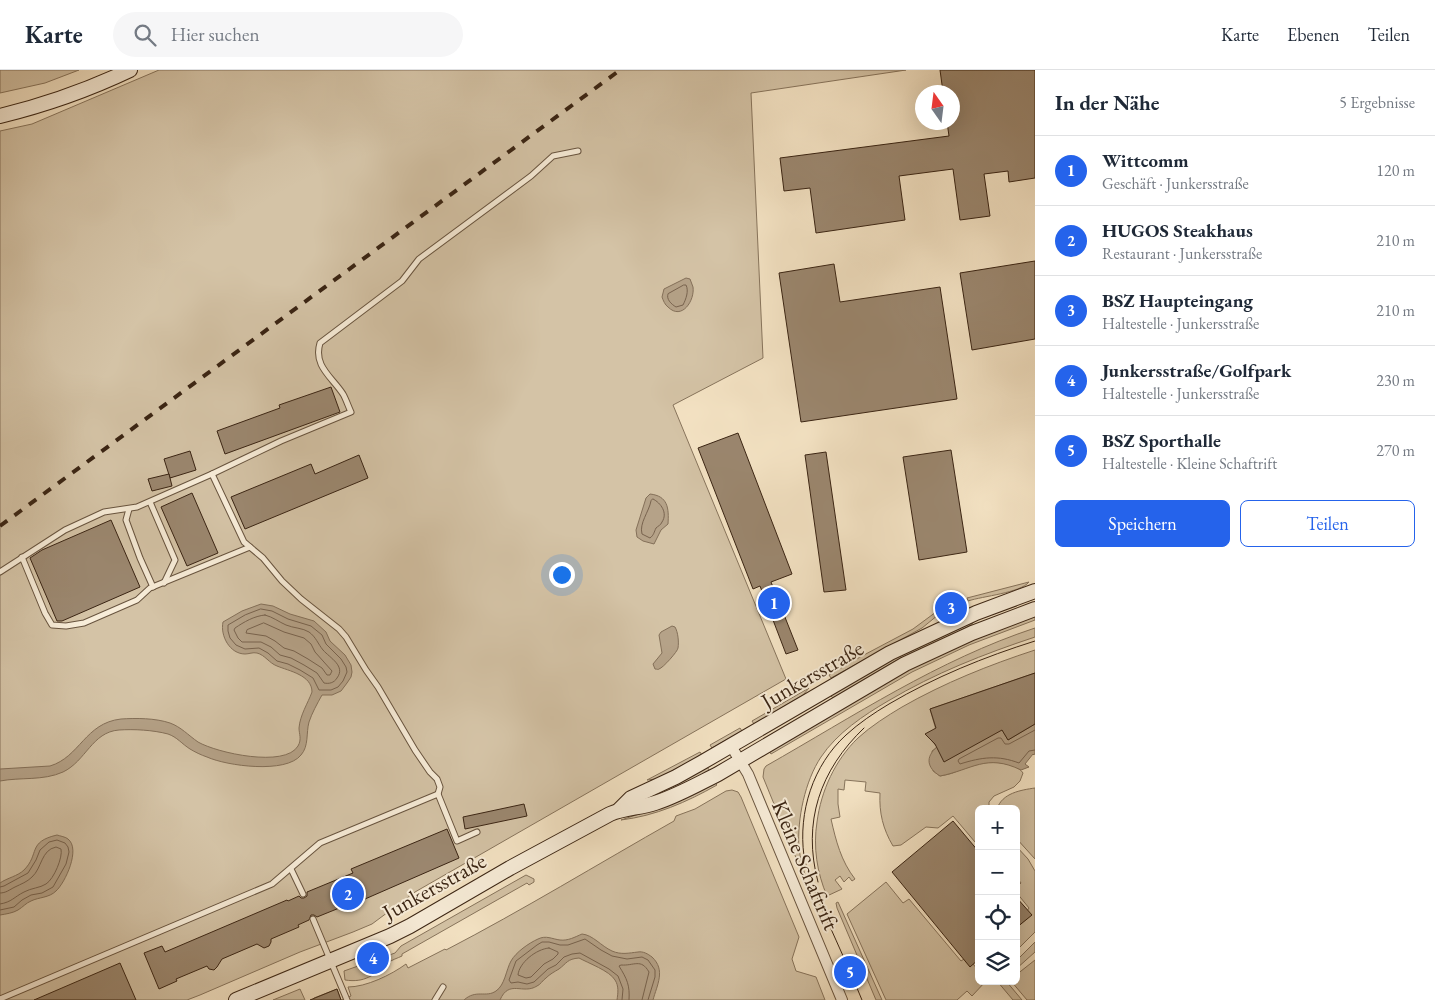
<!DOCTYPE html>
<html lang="de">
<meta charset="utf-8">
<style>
body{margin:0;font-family:"EB Garamond",serif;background:#f6f6f7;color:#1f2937}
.controls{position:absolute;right:15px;bottom:15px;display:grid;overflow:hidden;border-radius:8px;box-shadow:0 5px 20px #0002}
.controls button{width:45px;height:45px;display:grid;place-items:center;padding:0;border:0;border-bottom:1px solid #e0e1e3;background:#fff;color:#1f2937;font:25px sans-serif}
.compass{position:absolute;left:915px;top:15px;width:45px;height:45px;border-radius:50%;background:#fff;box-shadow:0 5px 20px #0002;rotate:346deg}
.you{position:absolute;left:561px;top:504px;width:18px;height:18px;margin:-12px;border:4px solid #fff;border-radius:50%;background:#1a73e8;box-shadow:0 0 0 8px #1a73e833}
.badge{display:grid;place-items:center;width:32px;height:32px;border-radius:50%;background:#2563eb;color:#fff;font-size:16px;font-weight:700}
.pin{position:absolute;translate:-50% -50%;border:2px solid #fff;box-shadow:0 1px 5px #0006}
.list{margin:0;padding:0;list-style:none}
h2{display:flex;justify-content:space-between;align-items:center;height:65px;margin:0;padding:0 20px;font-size:21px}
h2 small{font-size:16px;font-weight:400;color:#747a83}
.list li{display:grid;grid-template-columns:32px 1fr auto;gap:15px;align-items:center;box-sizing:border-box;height:70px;padding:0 20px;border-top:1px solid #e0e1e3}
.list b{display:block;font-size:19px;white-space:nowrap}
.list p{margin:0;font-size:16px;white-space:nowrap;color:#747a83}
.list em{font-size:16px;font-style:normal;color:#747a83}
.actions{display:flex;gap:10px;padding:15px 20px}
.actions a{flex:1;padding:11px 0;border:1px solid #2563eb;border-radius:8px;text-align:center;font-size:18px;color:#2563eb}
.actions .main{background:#2563eb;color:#fff}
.icon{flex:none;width:28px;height:28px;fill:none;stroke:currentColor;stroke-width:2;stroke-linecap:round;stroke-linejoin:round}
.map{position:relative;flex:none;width:1035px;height:930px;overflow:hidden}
header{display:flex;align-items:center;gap:30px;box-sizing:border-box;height:70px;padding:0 25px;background:#fff;border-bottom:1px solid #e0e1e3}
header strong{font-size:24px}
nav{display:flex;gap:28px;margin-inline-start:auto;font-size:18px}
.search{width:350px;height:45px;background:#f6f6f7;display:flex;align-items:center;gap:12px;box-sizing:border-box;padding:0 18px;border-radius:28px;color:#747a83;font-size:19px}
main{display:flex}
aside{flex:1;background:#fff}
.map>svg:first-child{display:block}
.green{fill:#d4c3a6;stroke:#87745c}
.water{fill:#b5a288;stroke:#847059}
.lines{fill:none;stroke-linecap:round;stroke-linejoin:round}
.shore{stroke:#78634e;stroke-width:1}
.building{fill:#9b876f;stroke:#3a2413}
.lane-casing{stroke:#68543f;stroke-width:7}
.street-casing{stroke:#68543f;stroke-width:12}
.secondary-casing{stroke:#3a2413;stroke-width:16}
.lane{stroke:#f8edd9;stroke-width:5}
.street{stroke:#f8edd9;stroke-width:10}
.secondary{stroke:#f8edd9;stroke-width:14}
.tram{stroke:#3a2413;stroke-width:1}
.rail{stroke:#3a2413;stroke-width:4;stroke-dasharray:9 9;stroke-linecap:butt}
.labels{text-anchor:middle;stroke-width:4;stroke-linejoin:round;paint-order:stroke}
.street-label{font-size:22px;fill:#3a2413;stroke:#f8edd9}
</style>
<header>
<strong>Karte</strong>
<div class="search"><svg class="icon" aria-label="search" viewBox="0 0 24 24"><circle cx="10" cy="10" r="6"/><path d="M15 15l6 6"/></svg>Hier suchen</div>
<nav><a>Karte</a><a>Ebenen</a><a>Teilen</a></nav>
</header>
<main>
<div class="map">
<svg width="1035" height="930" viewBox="0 0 1035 930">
<rect width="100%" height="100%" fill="#f4e3c4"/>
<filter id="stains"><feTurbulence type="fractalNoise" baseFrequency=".004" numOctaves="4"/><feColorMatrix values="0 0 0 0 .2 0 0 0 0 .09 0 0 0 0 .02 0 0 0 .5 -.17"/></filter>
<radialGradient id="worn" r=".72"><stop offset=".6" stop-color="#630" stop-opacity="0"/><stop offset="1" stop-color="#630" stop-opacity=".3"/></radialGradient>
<g class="green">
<polygon points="0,0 79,0 45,13 0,23"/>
<polygon points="159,0 906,0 751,23 763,288 673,335 786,609 415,822 372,854 353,862 300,882 200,925 187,930 0,930 0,61 32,54"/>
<path d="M1029,512C1020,523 983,526 968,531L967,528Z"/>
<polygon points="936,542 938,545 922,558 831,608 829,605 862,586 913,559"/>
<polygon points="1035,546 1035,550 969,575 912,602 771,684 769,681 910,599 968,572"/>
<polygon points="975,550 972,554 962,560 894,592 833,628 831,626 831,624 893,588"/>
<path d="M1035,558V567C984,584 935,603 888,631C864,645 837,663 821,687C805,711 797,749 799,778C800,788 803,798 806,808L803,805L763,707L764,699L766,696C854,646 938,590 1035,558Z"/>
<path d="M1035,580V603L930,639L936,660L929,662L926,664L937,677L932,681L933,701L940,706C945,705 951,704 955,702C963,699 970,695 978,693C990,691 1016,692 1023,703L1020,711L1014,717L994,726L989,732V739H979V769L975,772L953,746L938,758L926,757L901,775L893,776C883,759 879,743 880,723L865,721L866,712L845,710L844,720L838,719V734L840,747L831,749C836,771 841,791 855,809L852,811L849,807L844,812L840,806L835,810L842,819L827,826C817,803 813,777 817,752C821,721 835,690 858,668C871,656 887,646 902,637C944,613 989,595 1035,580Z"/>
<polygon points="809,618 803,625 754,654 752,651"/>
<polygon points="740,658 742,661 712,678 710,675"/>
<polygon points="700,682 702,685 662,706 656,709 647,710"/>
<polygon points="707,697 710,701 666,722 665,721 665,719"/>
<path d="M715,713L717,715C687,732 655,746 621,750L678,731Z"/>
<path d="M1035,718V789L1016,768V739H997C1002,723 1021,720 1035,718Z"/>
<path d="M732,720L738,722L741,727L799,867L792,889L796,901L816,907L825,930H315L314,928L337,919L341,930L351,926L348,917C366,917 391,905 406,894L408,898L445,879L446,880C523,840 598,794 674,751L676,746L695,739L726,721Z"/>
<polygon points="1016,776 1028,789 1035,801 1035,862 1016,881 1016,858 1031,845 1027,841 1029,838 1016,822 1016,818 1021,813 1018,809 1016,811"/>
<path d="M526,805L534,809V812L529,815L527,813L402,884V886C398,888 391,890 388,893C374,905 365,913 345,910L344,901L395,883L401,876Z"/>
<polygon points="886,812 903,833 909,829 961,891 964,889 970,896 973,894 979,901 979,911 986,911 972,926 967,921 957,930 886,930 847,844"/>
<polygon points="838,832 882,930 876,930 837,838 836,833"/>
<polygon points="1035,872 1035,882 1016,899 1016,891"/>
<polygon points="1035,890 1035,930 1027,930 1011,911 1016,911 1016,905"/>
<polygon points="997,911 1006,911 1022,930 1013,930"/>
<polygon points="300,919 305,930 273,930"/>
</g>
<g class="water">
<path d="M686,208L690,209C691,212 692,214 693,217C695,230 682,251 668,237C665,235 663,230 662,227L664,219Z"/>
<path d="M650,424C668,426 669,438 668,454L661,460L654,474L643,471L637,467L636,460L646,428Z"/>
<path d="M261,534L273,536L290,544L314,551L326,562L330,571L345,585L351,595L352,602L351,607L347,613L341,621L332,625H322C317,634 312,643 309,652C306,663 309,676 301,685C286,704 227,696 207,687C201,685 195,682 190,679C182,674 177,667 168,664C153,660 134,659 119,660C92,662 86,691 63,702C43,711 21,707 0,711V699L50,696C80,687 85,653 121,649C136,648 155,648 170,653C181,657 188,665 198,672C217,683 285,698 298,676C302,669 299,664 299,658C300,645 308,633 312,622C312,605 289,601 277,596C269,593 265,585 257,583C253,582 249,584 245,584C230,584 220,566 223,552L242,541Z"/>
<path d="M672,556L675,557C678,562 679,572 678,578C678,581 663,598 659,599C658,600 657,599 655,599L653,594L662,583L659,565L661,562Z"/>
<path d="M1035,654V683L1034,685L1033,684L1025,694L1029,697L1021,700C986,683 972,700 940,706C927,698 925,687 937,677L1002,660L1008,670Z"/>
<path d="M57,765C60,766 66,767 68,769C81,779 65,813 56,821C49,828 39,827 31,831C26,833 23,837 18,840C13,843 6,844 0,845V813C7,808 18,806 24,800C40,784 27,772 57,765Z"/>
<path d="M582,864C593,865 601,876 612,881C621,885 629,883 638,882C643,881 648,884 652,887C666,900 657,915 653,930H617C618,923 619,916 615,910C610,901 588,893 579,888C567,889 567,893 559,899C554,902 550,904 546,908C543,910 540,915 537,916C523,925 509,909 500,930H464C476,919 486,928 496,921C505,915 506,900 511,891C516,882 529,873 538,869C546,865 552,869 560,870C568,871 575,867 582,864Z"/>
</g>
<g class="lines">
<g class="shore">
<path d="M684,215H686C689,221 686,229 683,235L676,237C671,234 666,229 668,224Z"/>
<path d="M653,429C661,433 668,443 662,452C661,455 658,456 656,458C654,462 654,465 650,468L642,464C639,453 649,442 651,431Z"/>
<polygon points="261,539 272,541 288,549 311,556 322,565 326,574 341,589 346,597 347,602 343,611 338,617 331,620 319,620 313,608 300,600 288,594 277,591 268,583 259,578 245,579 236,575 230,568 228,561 228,555 245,545"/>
<path d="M265,545C273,547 279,552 286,555C293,558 303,558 309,562C316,567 318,574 323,580C330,588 346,596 337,608C334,613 329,614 324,613L317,603L304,595L291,588L280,585L271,577L261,572H242L238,568L234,560L235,558C244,552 254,546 265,545Z"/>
<polygon points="264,553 284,562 304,568 311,574 315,582 332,601 330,605 327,605 322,598 308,589 294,581 284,578 275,571 266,566 246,563 247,560"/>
<path d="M1035,660L1009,674H1005L1001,668H998L959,689L958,691L960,694C982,687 998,685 1019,693L1029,681L1035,680"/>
<polyline points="0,817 4,816 28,803 36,790 40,780 49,772 57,770 65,773 68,777 69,782 66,794 53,817 42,823 31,825 22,830 14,837 0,840"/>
<path d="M0,823C6,823 9,820 15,817C21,814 27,812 32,807C42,798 41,780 56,777L61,779C63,787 54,809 46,814C40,818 31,818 24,822C14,827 12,832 0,834"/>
<path d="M549,878L558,882V884L553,889L544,894L531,907L526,908L518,905C519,893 536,879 549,878Z"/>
<polyline points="622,930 623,919 618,906 609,899 580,883 572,884 564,887 556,895 548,899 534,912 527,914 518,912 511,913 509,910 516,891 537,875 542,872 549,872 560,875 568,875 585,869 601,880 612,886 627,889 642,887 648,890 655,900 655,907 648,930"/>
<path d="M629,930C630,915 627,909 619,896L621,895C634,896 641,888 649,902L642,930"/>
</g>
</g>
<g class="building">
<polygon points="940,0 1035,0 1035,108 1009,112 1008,101 984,104 990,146 960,150 953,99 899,106 905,150 816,163 810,118 784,121 780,88 949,66 947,52 952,52 952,22 943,22"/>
<polygon points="1035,191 1035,269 972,280 960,203"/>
<polygon points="834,194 840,232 940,217 957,329 801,352 779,203"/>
<polygon points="331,317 340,342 225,384 217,361 280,338 279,335"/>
<polygon points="738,363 792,504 771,512 798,580 786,584 760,516 753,519 698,378"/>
<polygon points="951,380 967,482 919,490 903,387"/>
<polygon points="190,381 196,400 170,408 164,389"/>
<polygon points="826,382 846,520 824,522 805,385"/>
<polygon points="359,385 368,408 245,459 231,427 311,394 315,404"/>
<polygon points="169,404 172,416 152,421 148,409"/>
<polygon points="192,423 218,483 187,496 161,437"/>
<polygon points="111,450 140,517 62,551 57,551 30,488 42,480"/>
<polygon points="1035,603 1035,654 1008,670 1002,660 944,692 935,674 925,664 936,658 930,639"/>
<polygon points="524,734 527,746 465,759 463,747"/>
<polygon points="953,751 979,782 979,889 970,897 892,802"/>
<polygon points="447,759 459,788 365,829 364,828 317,847 314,845 311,845 309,850 298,855 299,857 271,869 271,872 269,876 264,878 257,874 222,889 217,897 214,900 209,899 207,896 176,909 177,911 159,919 144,883 162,876 165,882 287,830 288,831 299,826 301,828 304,828 307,826 307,822 353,803 351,799"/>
<polygon points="1016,827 1032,845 1016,858"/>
<polygon points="120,893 136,930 34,930"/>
<polygon points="337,919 341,930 310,930"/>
</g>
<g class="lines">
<defs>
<g id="lane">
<polyline points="212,404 244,472 263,488 282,511 301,529 339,559 346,567 366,600 378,617 415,680 430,702 437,709 440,717 438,724"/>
<polyline points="150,432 175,490 164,513"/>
<polyline points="129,439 126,450 140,488 153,517"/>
<polyline points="22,487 45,543 52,555 66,556 84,553 137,530 150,518 250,477"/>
<path d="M0,502L65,460L104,442L137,437L212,404L281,371L351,342C348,336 346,329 343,324C332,307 313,296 320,273L402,211L419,189L531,106L553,86L578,81"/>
<polyline points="291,799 303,824"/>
<polyline points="313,849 347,930"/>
<polyline points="0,929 272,814 320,773 438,724 457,771 477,762"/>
<polyline points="435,930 443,917"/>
</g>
<polyline id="street" points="731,676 748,704 842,930"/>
<g id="secondary">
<path d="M0,46C45,35 88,20 130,0"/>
<polyline points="619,740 631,728 676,707 701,693 890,583 976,543 1035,521"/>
<path d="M236,930L390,866L410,856L510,798L610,744C624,738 640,738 655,733C677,726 698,714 718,704L905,594L972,563L1035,539"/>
</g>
</defs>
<use href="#lane" class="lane-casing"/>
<use href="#street" class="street-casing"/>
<use href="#secondary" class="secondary-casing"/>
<use href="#lane" class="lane"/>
<use href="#street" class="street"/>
<use href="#secondary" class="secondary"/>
<g class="tram">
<path d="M818,812C802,752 820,700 864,658"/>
<path d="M862,930C851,903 839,877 827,850C818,829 808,808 804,786C798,742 813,695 846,665C859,653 874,643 889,634C935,607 984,587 1035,571"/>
</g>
<polyline class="rail" points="0,456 620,0"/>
</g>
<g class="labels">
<g class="street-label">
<text transform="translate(812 604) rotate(-30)" y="8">Junkersstraße</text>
<text transform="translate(806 795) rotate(67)" y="8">Kleine Schaftrift</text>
<text transform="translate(434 816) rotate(-29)" y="8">Junkersstraße</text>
</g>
</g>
<rect width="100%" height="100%" filter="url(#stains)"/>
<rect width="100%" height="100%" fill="url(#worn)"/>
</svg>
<div class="controls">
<button>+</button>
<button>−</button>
<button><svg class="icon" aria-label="locate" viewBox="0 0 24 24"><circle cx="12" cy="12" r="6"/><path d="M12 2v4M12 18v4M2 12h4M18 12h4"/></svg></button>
<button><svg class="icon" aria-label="layers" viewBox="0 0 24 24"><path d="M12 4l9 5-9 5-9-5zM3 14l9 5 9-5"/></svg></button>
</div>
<svg class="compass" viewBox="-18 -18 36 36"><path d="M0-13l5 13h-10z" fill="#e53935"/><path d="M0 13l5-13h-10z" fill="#747a83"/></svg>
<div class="you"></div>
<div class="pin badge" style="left:774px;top:533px">1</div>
<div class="pin badge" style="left:348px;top:824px">2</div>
<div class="pin badge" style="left:951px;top:538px">3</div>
<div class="pin badge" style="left:373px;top:888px">4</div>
<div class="pin badge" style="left:850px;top:902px">5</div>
</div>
<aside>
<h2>In der Nähe<small>5 Ergebnisse</small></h2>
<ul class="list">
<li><span class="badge">1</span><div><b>Wittcomm</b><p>Geschäft · Junkersstraße</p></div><em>120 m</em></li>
<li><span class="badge">2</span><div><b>HUGOS Steakhaus</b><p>Restaurant · Junkersstraße</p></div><em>210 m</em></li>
<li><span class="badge">3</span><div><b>BSZ Haupteingang</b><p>Haltestelle · Junkersstraße</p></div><em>210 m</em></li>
<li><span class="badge">4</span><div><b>Junkersstraße/Golfpark</b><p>Haltestelle · Junkersstraße</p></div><em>230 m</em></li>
<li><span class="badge">5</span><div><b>BSZ Sporthalle</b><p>Haltestelle · Kleine Schaftrift</p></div><em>270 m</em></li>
</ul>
<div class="actions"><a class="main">Speichern</a><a>Teilen</a></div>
</aside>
</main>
